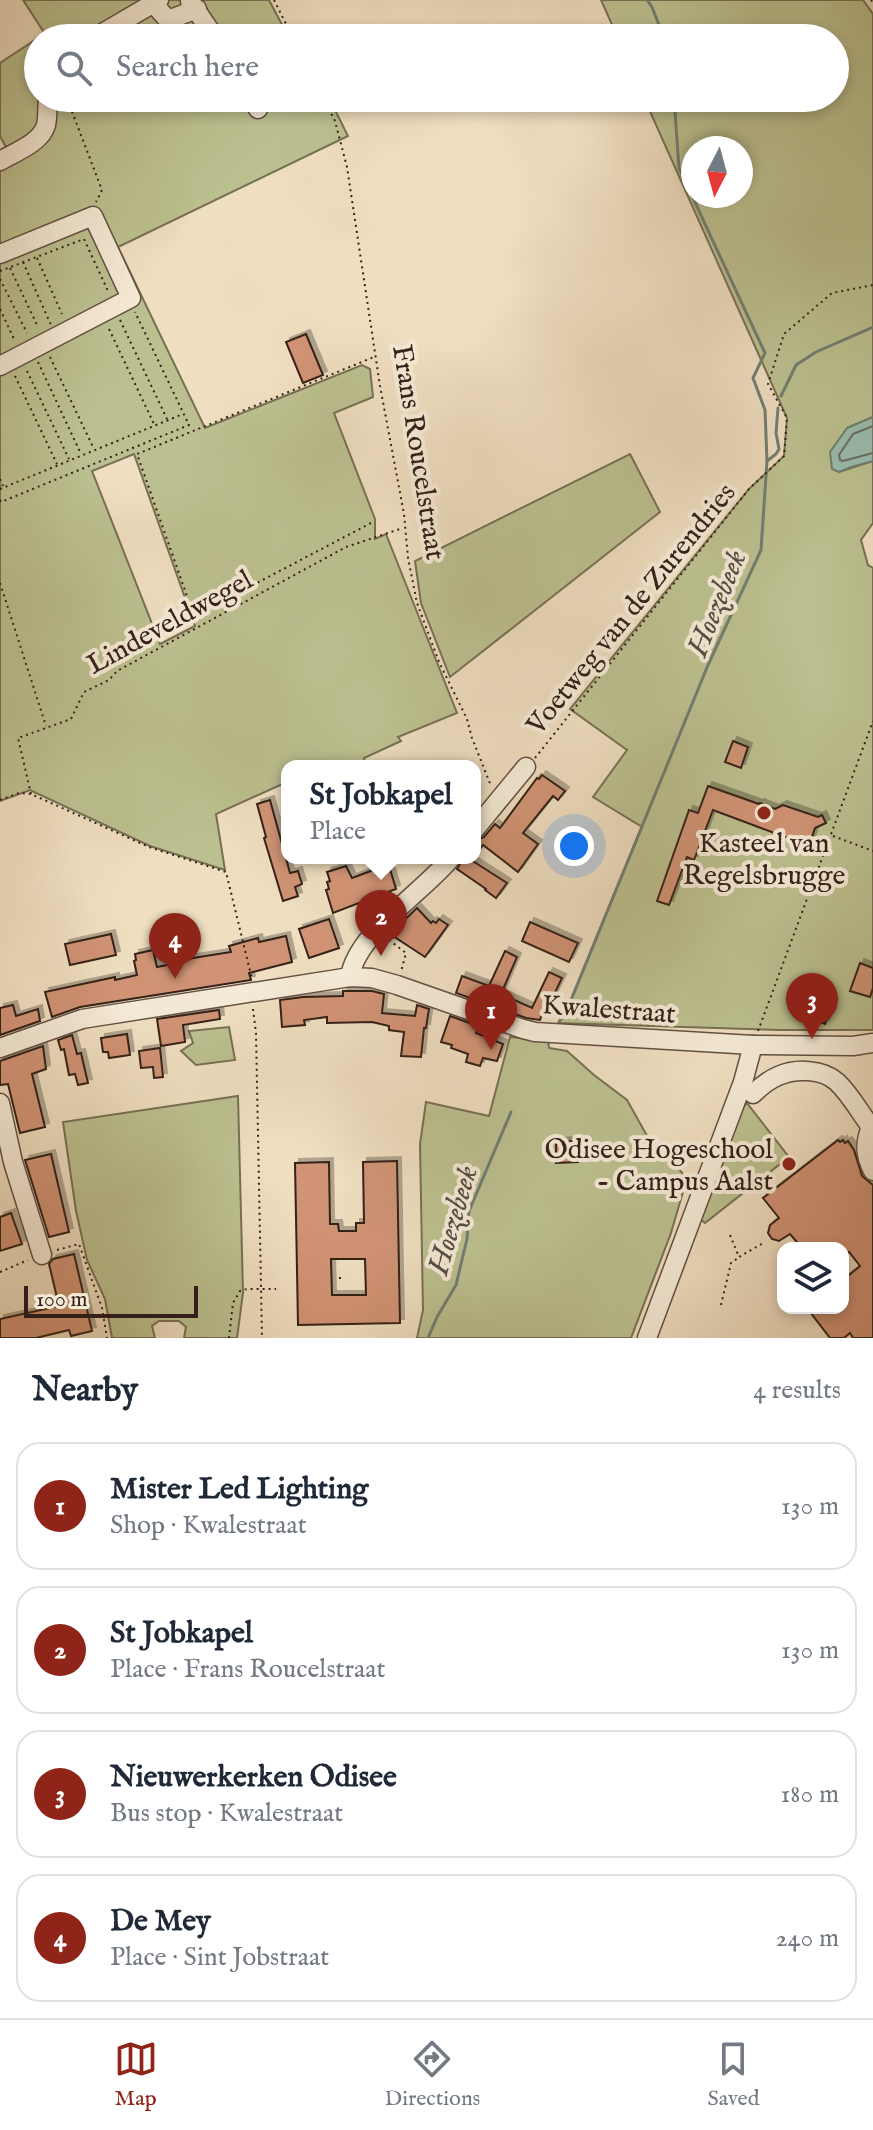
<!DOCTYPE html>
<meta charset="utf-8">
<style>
body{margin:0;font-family:"IM FELL English",serif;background:#f6f6f7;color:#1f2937}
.controls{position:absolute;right:24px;bottom:24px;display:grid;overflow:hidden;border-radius:16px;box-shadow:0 4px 12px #0003}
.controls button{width:72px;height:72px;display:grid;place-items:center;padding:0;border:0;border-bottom:2px solid #e0e1e3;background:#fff;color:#1f2937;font:40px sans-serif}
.compass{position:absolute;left:681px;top:136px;width:72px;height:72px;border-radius:50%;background:#fff;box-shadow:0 4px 12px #0003;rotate:186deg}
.scale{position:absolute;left:24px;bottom:20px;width:174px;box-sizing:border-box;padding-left:8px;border:4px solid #342019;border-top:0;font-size:22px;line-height:28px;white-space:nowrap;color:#342019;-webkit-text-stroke:6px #f5ead6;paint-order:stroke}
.you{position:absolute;left:574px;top:846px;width:28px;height:28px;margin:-20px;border:6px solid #fff;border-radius:50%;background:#1a73e8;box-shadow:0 0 0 12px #1a73e833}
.badge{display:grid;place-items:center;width:52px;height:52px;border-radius:50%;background:#8f2418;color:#fff;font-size:26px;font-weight:700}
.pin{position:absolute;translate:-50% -66px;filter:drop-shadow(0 2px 4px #0008)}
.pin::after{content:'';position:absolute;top:42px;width:28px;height:24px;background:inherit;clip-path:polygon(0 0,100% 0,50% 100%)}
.popup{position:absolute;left:281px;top:760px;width:200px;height:104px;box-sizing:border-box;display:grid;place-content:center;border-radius:16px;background:#fff;filter:drop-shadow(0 2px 6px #0005);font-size:26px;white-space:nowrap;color:#747a83}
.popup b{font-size:30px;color:#1f2937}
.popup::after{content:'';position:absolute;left:50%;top:100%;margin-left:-16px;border:16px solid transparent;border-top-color:#fff}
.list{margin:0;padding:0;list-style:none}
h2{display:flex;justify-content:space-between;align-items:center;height:104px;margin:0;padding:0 32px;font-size:34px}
h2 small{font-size:26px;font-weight:400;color:#747a83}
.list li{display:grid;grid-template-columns:52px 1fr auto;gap:24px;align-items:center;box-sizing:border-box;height:128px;margin:0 16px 16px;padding:0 16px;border:2px solid #e0e1e3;border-radius:24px}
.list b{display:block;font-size:30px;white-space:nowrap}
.list p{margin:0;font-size:26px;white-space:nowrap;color:#747a83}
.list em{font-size:26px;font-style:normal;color:#747a83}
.icon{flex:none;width:44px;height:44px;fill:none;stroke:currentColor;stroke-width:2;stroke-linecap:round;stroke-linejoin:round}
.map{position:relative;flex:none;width:873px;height:1338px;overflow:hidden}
.search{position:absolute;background:#fff;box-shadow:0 4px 12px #0003;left:24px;right:24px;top:24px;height:88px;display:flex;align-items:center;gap:20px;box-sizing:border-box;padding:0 28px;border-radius:44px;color:#747a83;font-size:30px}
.sheet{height:680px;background:#fff}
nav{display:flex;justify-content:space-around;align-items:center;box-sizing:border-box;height:112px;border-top:2px solid #e0e1e3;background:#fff;font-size:22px;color:#747a83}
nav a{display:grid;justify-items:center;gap:4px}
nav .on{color:#8f2418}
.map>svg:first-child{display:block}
.green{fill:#bcc090;stroke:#787054;stroke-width:2;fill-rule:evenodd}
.water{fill:#9abcae;stroke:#717e72;stroke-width:2}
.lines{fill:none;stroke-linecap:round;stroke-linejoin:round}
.shore{stroke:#676e64;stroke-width:2}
.stream{stroke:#717e72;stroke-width:3}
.building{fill:#d09375;stroke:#342019;stroke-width:2;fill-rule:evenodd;filter:url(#shadow)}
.minor-casing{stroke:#635043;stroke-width:21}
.path{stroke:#342019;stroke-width:2;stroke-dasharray:2 4;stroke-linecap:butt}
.minor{stroke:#f5ead6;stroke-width:18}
.poi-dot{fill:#8f2418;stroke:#f5ead6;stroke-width:3}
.labels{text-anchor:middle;stroke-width:8;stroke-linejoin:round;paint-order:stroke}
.street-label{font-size:28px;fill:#342019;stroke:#f5ead6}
.poi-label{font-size:28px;fill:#342019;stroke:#f5ead6}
.water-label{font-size:30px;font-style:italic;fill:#534f46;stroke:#f5ead6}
</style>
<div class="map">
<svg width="873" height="1338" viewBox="0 0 873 1338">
<defs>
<filter id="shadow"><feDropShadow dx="4" dy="-4" stdDeviation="0" flood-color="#0004"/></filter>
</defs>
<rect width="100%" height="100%" fill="#efdec0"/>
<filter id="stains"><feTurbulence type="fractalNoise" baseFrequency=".0025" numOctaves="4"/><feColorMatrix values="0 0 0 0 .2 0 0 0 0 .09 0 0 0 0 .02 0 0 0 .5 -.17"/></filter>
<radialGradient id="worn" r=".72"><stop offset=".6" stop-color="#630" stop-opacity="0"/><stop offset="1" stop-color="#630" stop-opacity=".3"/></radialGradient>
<g class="green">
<polygon points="23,0 269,0 289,38 39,38 45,34"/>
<path d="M601,0H863L873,14V417L847,428L839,472L873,461V523L861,540L868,565L873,568V1030H780L558,1023L571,1000L642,827L593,797L627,750L570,709L749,489L784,456L787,418L644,98H835V38H618ZM693,148H741V196H693Z"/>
<path d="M38,38V98H329L348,136L118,247L205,428L362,365L370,369L373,397L334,413L375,519V539L386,534L457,713L398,737L401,741L364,758L366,766H287V782L216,814L225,870L150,846L30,790L0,801V156L8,151L0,136V63ZM134,454L195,626L160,644L92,471Z"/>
<polygon points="630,454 660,512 450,677 421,603 415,561"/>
<polygon points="229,1027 235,1060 196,1065 181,1051 193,1043 189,1031"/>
<polygon points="510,1037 548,1041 549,1048 567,1051 594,1075 627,1100 646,1134 687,1178 671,1233 631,1338 417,1338 423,1310 420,1144 426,1102 489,1116"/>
<polygon points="238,1096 243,1293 237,1338 184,1338 186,1327 179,1321 159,1321 152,1326 155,1338 112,1338 105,1299 87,1260 76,1211 63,1122"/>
<polygon points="747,1103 789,1157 705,1223 699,1218 735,1115"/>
</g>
<polygon class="water" points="873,417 873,461 851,467 839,472 832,469 830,452 847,428"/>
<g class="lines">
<polyline class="shore" points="873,426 853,434 839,455 840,460 843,461 873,453"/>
<g class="stream">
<polyline points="647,0 652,7 664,38"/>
<polyline points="781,396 796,365 816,352 873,327"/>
<polyline points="767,461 776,454 779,449 776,433 778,408"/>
<polyline points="560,1021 571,1000 708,665 761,550 767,461 765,410 753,378 765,353 679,168 674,98"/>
<polyline points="428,1338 437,1317 456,1285 467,1239 469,1211 511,1112"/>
</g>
</g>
<g class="building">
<polygon points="306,334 323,375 303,383 286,342"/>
<polygon points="733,741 748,747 741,768 725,762"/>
<polygon points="542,775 565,791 558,800 553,796 523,833 538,844 518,872 483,845 475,855 475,841 484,837 495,824 500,828 537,778 539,779"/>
<polygon points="708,786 759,804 760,803 775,809 783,805 818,817 822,815 826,823 815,828 809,846 713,810 694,860 687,857 669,905 657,901 689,810 698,813"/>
<polygon points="270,800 290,873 298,871 302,884 295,887 298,896 283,901 264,838 266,837 257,804"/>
<polygon points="463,858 468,858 507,883 496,898 485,890 486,889 457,869"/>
<polygon points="346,866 352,878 376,869 390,869 396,889 333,913 326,890 329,889 327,882 330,881 327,872"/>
<polygon points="417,908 431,923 433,921 436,923 439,919 448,925 425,957 393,936 397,931 395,929"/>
<polygon points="329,919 339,948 309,958 299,929"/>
<polygon points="530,922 578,943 569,962 522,941"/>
<polygon points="111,934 116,955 70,965 65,944"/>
<polygon points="286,936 292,962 249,973 251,980 80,1007 52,1017 45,992 115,977 115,980 137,975 134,961 136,960 135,954 153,950 157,967 181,962 180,960 231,952 229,946 258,938 259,942"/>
<polygon points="505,951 517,957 501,994 532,1008 549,972 562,978 549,1005 546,1003 540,1020 526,1018 456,993 462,976 489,986"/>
<polygon points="860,963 873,968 873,988 870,997 850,991"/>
<polygon points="343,991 372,991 384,994 382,1013 415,1016 417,1005 429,1009 426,1028 424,1028 421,1057 401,1056 404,1032 389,1030 389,1026 372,1022 327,1023 327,1017 304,1020 305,1025 282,1027 280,1000 303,997 343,996"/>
<polygon points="810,1001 831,1009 825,1024 808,1017 806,1014"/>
<polygon points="13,1005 16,1016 38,1009 40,1021 0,1035 0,1008"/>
<polygon points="219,1010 220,1019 183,1025 185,1042 161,1046 157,1019"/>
<polygon points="450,1016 478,1026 476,1033 503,1044 497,1061 483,1058 480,1066 466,1062 468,1054 451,1048 452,1045 441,1042"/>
<polygon points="127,1034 130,1055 109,1058 108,1052 103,1052 101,1038"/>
<polygon points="72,1035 77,1054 81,1053 88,1083 78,1085 75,1074 69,1075 64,1049 61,1050 58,1040"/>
<polygon points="43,1046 46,1069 32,1074 45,1127 20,1133 8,1084 0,1085 0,1061"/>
<polygon points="160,1048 163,1077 154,1078 153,1067 141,1068 139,1051"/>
<polygon points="838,1140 840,1142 843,1140 845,1143 848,1141 854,1150 862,1176 873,1185 873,1338 853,1338 850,1333 844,1338 830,1338 807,1308 843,1308 843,1280 860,1266 849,1252 843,1257 843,1248 802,1248 790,1234 779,1241 772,1239 768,1233 770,1225 779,1218 763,1198"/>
<polygon points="577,1141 578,1162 556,1163 556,1142"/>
<polygon points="51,1154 69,1232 49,1237 25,1160"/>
<path d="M397,1161L400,1323L298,1325L295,1163L329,1162L330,1224H338L339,1231H356V1223H364L363,1162ZM331,1259H365L366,1295H332Z"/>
<polygon points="11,1213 22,1244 0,1251 0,1217"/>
<polygon points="74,1254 92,1331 71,1336 69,1330 36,1338 0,1338 0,1319 59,1306 49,1264 53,1259"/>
</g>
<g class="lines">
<defs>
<g id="minor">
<polyline points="190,1 215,38"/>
<polyline points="153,3 168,20 197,9"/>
<polyline points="94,38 159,0"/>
<polyline points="251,98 258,109"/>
<path d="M0,161C15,152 41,143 46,125C48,116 47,107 48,98"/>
<polyline points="0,254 93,216 131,298 0,366"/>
<polyline points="475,829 526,767"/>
<path d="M350,977C356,934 423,892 451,858"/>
<polyline points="0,1048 82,1019 350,977 372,978 397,985 523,1029 535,1032 753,1045 853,1046 873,1043"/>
<path d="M753,1094C760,1087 769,1080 778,1076C796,1068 823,1069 837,1082C851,1095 860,1113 871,1127C864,1143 865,1156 873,1171"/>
<polyline points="0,1103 13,1162 42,1255"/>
<polyline points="647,1338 743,1082 753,1045"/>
</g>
</defs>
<use href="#minor" class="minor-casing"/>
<g class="path">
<polyline points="274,0 293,38"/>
<polyline points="871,0 873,3"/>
<polyline points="323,98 335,121 347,167 380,386 404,514 408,558 417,603 439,662 467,719 472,738 491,786"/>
<polyline points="65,102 71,109 102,190 96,202"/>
<polyline points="37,258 62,314"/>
<polyline points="23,262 51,325"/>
<polyline points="10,268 38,327"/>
<polyline points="0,271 84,239 108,291"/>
<polyline points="0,279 27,333"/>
<polyline points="0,309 14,339"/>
<polyline points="120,320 167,419"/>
<polyline points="109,329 154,424"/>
<polyline points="50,357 94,449"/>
<polyline points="38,362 81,454"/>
<polyline points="27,371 69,459"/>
<polyline points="15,376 57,464"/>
<polyline points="0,479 3,486"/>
<polyline points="0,489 183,414"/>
<polyline points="0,500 1,502 189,425 135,312"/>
<polyline points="371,523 194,616 137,454 374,357"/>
<polyline points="0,583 46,726"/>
<polyline points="535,758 749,489 784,456 787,418 768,384 784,334 832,293 873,285"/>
<polyline points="31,794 18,738 71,719 84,692 109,680 117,671 346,547 403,528"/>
<polyline points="0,800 19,793 31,794 149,847 226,872 252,979"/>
<polyline points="833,836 873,851"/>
<polyline points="389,940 406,953 401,972"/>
<polyline points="253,1009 256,1033 262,1338"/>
<polyline points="758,1031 873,721"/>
<polyline points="730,1235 739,1257 765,1242"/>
<polyline points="57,1250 79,1244 102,1308 107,1338"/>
<polyline points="0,1272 28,1260"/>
<polyline points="339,1278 341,1278"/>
<polyline points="721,1305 731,1263 738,1258"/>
<polyline points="229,1338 233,1303 240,1291 247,1289 276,1289"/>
</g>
<use href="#minor" class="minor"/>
</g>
<g class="poi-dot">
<circle cx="764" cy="813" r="8"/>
<circle cx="789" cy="1164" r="8"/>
</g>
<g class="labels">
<g class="street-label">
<text transform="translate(420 452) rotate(81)" y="10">Frans Roucelstraat</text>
<text transform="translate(630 608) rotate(-51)" y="10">Voetweg van de Zurendries</text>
<text transform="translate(169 621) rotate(-29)" y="10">Lindeveldwegel</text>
<text transform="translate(609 1008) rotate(4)" y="10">Kwalestraat</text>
</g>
<g class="poi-label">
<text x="764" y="852">Kasteel van<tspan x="764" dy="32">Regelsbrugge</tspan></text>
<text x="773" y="1158" text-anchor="end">Odisee Hogeschool<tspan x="773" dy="32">- Campus Aalst</tspan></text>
</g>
<g class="water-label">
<text transform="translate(716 603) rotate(-68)" y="10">Hoezebeek</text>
<text transform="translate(452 1220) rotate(-74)" y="10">Hoezebeek</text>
</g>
</g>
<rect width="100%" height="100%" filter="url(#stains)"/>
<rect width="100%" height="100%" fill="url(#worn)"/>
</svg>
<div class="controls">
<button><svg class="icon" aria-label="layers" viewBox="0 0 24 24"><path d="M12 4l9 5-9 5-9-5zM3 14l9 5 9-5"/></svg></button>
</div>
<svg class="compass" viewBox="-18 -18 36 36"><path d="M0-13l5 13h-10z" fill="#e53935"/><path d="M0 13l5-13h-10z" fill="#747a83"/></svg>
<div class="scale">100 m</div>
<div class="you"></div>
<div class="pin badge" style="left:491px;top:1050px">1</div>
<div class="pin badge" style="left:381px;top:956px">2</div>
<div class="popup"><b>St Jobkapel</b>Place</div>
<div class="pin badge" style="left:812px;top:1039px">3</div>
<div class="pin badge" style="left:175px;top:979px">4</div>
<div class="search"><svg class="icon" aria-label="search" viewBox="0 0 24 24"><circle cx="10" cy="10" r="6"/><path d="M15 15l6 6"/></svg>Search here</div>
</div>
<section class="sheet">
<h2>Nearby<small>4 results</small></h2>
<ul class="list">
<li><span class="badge">1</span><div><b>Mister Led Lighting</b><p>Shop · Kwalestraat</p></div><em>130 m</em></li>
<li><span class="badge">2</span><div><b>St Jobkapel</b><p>Place · Frans Roucelstraat</p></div><em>130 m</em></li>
<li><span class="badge">3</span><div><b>Nieuwerkerken Odisee</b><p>Bus stop · Kwalestraat</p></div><em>180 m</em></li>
<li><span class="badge">4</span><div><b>De Mey</b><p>Place · Sint Jobstraat</p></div><em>240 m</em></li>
</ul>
</section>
<nav>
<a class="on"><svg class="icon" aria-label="map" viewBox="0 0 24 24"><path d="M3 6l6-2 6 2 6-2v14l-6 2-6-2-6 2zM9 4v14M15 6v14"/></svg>Map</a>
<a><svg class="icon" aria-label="directions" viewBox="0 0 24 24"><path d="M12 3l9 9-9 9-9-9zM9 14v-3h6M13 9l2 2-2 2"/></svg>Directions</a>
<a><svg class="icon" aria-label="saved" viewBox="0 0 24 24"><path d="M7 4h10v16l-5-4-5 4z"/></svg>Saved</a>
</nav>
